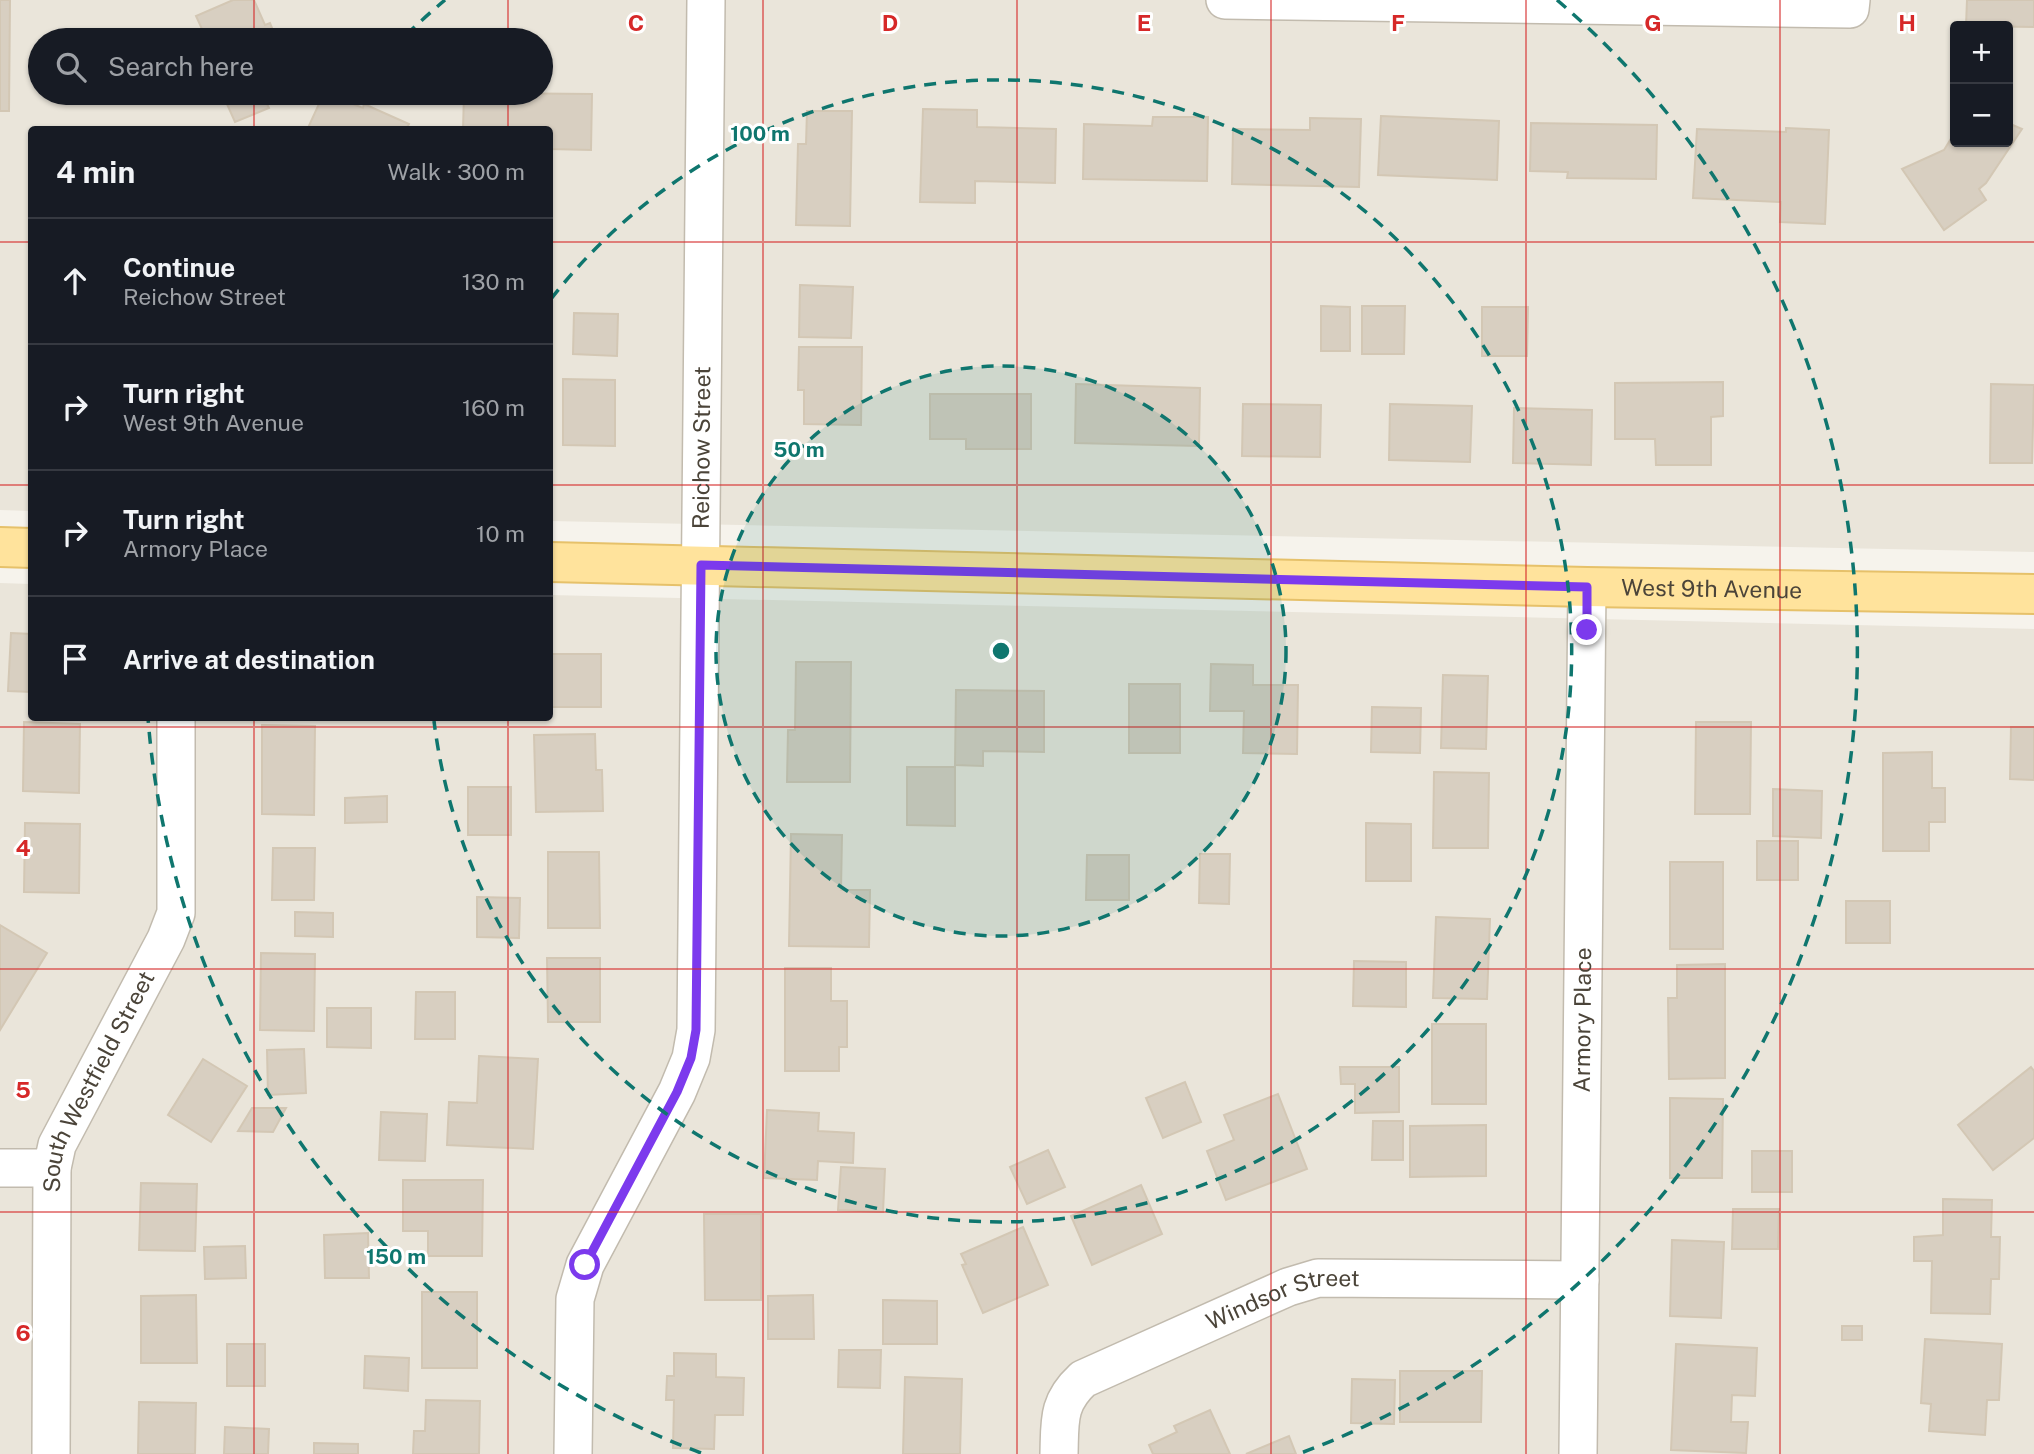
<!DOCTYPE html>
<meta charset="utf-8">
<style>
body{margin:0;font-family:"Public Sans",sans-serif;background:#20242c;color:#f1f3f6}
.controls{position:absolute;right:21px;top:21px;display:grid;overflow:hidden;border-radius:7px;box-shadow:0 2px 5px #0004}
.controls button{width:63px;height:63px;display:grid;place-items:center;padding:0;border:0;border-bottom:2px solid #363941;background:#171b24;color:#f1f3f6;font:35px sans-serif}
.stop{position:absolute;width:21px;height:21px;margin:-16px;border:5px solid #7c3aed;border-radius:50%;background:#fff}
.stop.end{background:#7c3aed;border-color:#fff;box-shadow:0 2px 7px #0008}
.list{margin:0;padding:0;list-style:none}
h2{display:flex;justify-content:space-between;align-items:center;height:91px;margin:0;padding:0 28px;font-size:30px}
h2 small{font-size:23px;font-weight:400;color:#9ea1a6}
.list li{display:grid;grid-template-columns:46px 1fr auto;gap:21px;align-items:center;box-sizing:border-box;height:126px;padding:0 28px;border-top:2px solid #363941}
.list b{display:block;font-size:26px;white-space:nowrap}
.list p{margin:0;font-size:23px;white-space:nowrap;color:#9ea1a6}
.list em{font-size:23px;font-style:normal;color:#9ea1a6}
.icon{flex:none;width:38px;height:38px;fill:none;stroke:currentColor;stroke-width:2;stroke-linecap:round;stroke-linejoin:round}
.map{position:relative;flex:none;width:2034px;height:1454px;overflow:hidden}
.search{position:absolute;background:#171b24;box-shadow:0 2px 5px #0004;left:28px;top:28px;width:525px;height:77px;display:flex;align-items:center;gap:18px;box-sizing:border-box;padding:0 24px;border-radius:38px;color:#9ea1a6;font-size:26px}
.panel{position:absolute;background:#171b24;box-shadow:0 2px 5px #0004;left:28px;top:126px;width:525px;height:595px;border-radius:7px}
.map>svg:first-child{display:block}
.residential{fill:#eae5da;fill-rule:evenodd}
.building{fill:#d8cfc1;stroke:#d3c7b4;stroke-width:2}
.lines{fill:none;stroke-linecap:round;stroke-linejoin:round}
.minor-casing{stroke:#c2bbae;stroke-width:40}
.major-casing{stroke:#e6c16a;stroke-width:42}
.minor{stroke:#fff;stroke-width:37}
.major{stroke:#ffe39c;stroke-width:38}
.route{stroke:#7c3aed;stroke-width:9}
.grid{fill:none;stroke:#d62828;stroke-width:2;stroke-opacity:0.55}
.ring{fill:none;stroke:#0f766e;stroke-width:3.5;stroke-dasharray:12 9}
.labels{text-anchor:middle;stroke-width:6;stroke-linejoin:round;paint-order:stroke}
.street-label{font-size:23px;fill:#4b4439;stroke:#fff}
.grid-label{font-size:23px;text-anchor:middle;font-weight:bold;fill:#d62828;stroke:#fff;stroke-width:6;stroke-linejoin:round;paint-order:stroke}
.centre{fill:#0f766e;stroke:#fff;stroke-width:3.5}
.ring-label{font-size:21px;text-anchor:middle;font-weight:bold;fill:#0f766e;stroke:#fff;stroke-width:6;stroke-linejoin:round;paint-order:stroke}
</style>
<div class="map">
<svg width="2034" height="1454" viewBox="0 0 2034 1454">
<rect width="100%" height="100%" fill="#f6f3ec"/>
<g class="residential">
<path d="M0,0H2034V552L550,521V130H32L31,511L0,510ZM1955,26H2008V142H1955ZM40,40H541V93H40Z"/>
<polygon points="0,583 31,584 32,718 550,718 550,595 2034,629 2034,1454 0,1454"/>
</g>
<g class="building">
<polygon points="0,0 10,0 9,111 0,111"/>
<polygon points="233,0 254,0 265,25 270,23 277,40 207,40 196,16"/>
<polygon points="1967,0 2034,0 2034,27 1966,26"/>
<polygon points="222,93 266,93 262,94 269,108 235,122"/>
<polygon points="324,93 363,108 364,104 409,124 406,130 307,130"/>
<polygon points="464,93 592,94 591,150 550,149 550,130 463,130"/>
<polygon points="923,109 977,110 977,127 1056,129 1055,183 975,181 975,203 920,202"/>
<polygon points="807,111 852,111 850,226 796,225 798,144 806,144"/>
<polygon points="1381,116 1499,121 1497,180 1378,175"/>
<polygon points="1153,117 1208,117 1207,181 1083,179 1084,124 1152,126"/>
<polygon points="1310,118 1361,119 1359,187 1232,184 1233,129 1310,130"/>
<polygon points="1531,123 1657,125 1656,179 1567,178 1568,172 1530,171"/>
<polygon points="2008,123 2022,129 1986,183 1979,189 1986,200 1944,230 1902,169 1944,150 1955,132 1955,142 2008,142"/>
<polygon points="1786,128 1829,130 1825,224 1780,222 1781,202 1693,198 1697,129 1786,132"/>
<polygon points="800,285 853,287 851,338 799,337"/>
<polygon points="1321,306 1350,307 1350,351 1321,351"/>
<polygon points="1362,306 1405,306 1404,354 1362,354"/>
<polygon points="1482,307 1528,307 1527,356 1482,356"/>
<polygon points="574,313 618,314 617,356 573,354"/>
<polygon points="799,347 862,347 861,425 804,424 804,390 798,390"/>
<polygon points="563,379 615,380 615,446 563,445"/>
<polygon points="1723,382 1723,416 1711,417 1711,465 1656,465 1655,439 1615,439 1615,383"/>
<polygon points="1076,384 1200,388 1199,446 1075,443"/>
<polygon points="1991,384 2034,385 2032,463 1990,463"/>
<polygon points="930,394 1031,394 1031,449 966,449 966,439 930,439"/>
<polygon points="1243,404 1321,405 1320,457 1242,456"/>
<polygon points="1390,404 1472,406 1470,462 1389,460"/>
<polygon points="1514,408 1592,410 1591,465 1513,463"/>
<polygon points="11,633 32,634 32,692 8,691"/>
<rect x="550" y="654" width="51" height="53"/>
<polygon points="796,662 851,662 850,782 787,782 788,730 795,730"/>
<polygon points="1211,664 1253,665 1253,685 1298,685 1297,754 1243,753 1244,711 1210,711"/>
<polygon points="1443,675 1488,676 1486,749 1441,748"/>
<rect x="1129" y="684" width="51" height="69"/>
<polygon points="956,690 1044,691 1044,752 983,751 983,766 955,765"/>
<polygon points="1372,707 1421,708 1420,753 1371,752"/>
<polygon points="444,718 490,718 490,720 444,719"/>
<polygon points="24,722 80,724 79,793 23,791"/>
<polygon points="1696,722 1751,722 1750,814 1695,814"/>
<polygon points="262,725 315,726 314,815 262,814"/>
<polygon points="2011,727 2034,727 2034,780 2010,779"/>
<polygon points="595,734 596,770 602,770 603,811 536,812 534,735"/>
<polygon points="1932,752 1932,788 1945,788 1945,822 1929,822 1929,851 1883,851 1883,753"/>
<polygon points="907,767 955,767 955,826 907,825"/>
<polygon points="1434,772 1489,773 1488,848 1433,848"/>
<rect x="468" y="787" width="43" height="48"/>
<polygon points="1773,789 1822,791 1821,838 1773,836"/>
<polygon points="387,796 387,822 345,823 345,798"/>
<polygon points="25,823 80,824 79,893 24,892"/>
<polygon points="1366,823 1411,824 1411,881 1366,881"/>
<polygon points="791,834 842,835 841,890 870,890 869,947 789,946"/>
<rect x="1757" y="841" width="41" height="39"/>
<polygon points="273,848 315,848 314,900 272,900"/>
<polygon points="548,852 599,852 600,928 548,928"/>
<polygon points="1200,854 1230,854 1229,904 1199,903"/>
<polygon points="1087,855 1129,855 1129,900 1086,900"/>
<rect x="1670" y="862" width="53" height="87"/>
<polygon points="477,897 520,898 519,938 477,937"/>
<rect x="1846" y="901" width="44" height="42"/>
<polygon points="295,912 333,913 333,937 295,936"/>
<polygon points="1436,917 1490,919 1487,999 1433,998"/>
<polygon points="0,925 47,953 0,1030"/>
<polygon points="261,953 315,954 314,1031 260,1030"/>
<polygon points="547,958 600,958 600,1022 548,1022"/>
<polygon points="1354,961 1406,962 1406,1007 1353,1006"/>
<polygon points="1725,964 1725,1078 1669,1079 1668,998 1677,998 1677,965"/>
<polygon points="785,968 831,968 831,1001 847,1001 847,1047 839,1047 839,1071 785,1071"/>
<polygon points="416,992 455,992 455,1039 415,1039"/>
<polygon points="327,1008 371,1008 371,1048 327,1047"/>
<rect x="1432" y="1024" width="54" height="80"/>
<polygon points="304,1049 306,1093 268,1095 267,1050"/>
<polygon points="479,1056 538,1059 533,1149 447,1145 449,1102 477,1103"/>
<polygon points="203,1059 247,1086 211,1142 168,1115"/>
<polygon points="1340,1067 1399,1067 1399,1112 1355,1113 1355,1084 1341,1084"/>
<polygon points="2031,1067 2034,1071 2034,1138 1993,1170 1958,1125"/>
<polygon points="1185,1082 1201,1122 1163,1138 1146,1098"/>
<polygon points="1278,1094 1307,1169 1226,1200 1207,1151 1234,1140 1224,1115"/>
<polygon points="1670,1098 1723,1099 1722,1178 1670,1178"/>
<polygon points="252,1108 286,1108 273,1132 238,1131"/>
<polygon points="767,1110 819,1113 818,1131 854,1133 853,1163 818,1161 817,1180 764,1178"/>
<polygon points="381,1112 427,1114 425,1161 379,1160"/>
<polygon points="1373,1121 1403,1121 1403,1160 1372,1160"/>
<polygon points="1486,1125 1486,1176 1410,1177 1410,1126"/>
<polygon points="1048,1150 1065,1187 1027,1204 1010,1167"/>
<rect x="1752" y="1151" width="40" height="41"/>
<polygon points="841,1167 885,1169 883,1212 838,1210"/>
<polygon points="403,1180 483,1180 482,1256 428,1256 428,1231 403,1231"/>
<polygon points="141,1183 197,1184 195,1251 139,1250"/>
<polygon points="1141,1185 1162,1234 1092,1265 1071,1216"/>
<polygon points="1943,1199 1992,1200 1991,1237 2000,1237 1999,1279 1991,1279 1990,1314 1931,1313 1932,1261 1914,1261 1914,1237 1943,1235"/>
<polygon points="1733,1209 1779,1209 1778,1249 1732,1249"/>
<polygon points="704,1214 761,1214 761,1300 705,1300"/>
<polygon points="1023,1227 1048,1285 983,1313 962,1265 966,1264 961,1254"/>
<polygon points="368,1233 369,1278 325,1278 324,1235"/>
<polygon points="1672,1240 1724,1242 1721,1318 1670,1316"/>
<polygon points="245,1246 246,1278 205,1279 204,1247"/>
<rect x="422" y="1292" width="55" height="76"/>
<polygon points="196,1295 197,1363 141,1363 141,1296"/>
<polygon points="813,1295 814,1339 768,1339 768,1296"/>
<polygon points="883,1300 937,1301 937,1344 883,1344"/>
<rect x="1842" y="1326" width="20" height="14"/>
<polygon points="1925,1339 2002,1344 1999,1400 1987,1400 1985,1435 1929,1431 1931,1404 1921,1403"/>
<rect x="227" y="1344" width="38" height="42"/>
<polygon points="1676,1344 1757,1348 1755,1396 1732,1395 1731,1422 1748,1422 1746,1453 1671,1450"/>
<polygon points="839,1350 881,1350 880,1388 838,1387"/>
<polygon points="674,1353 716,1354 716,1377 744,1378 743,1415 715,1415 714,1449 673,1448 674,1400 666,1400 667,1376 674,1376"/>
<polygon points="365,1356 409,1358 408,1391 364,1388"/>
<polygon points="1400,1371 1482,1371 1481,1422 1400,1422"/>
<polygon points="905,1377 962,1379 960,1454 903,1454"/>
<polygon points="1352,1379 1395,1380 1394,1424 1351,1423"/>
<polygon points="426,1400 480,1401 479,1454 413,1454 414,1431 425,1431"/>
<polygon points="139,1402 196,1403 195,1454 138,1454"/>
<polygon points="1210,1410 1230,1454 1153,1454 1149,1445 1177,1432 1174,1426"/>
<polygon points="225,1427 269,1429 268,1454 224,1454"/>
<polygon points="1289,1436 1296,1454 1246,1454"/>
<polygon points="314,1443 358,1444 358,1454 314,1454"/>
</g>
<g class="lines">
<defs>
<g id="minor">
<polyline points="1225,0 1850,9 1851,0"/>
<polyline points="0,1168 52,1168"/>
<path id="s1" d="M51,1454L52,1168L57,1145L166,939L176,913V718"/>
<path id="s2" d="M573,1454L575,1299L585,1265L677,1092L691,1058L696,1030L706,0"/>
<path id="s3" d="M1059,1454C1060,1421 1057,1403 1083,1379L1288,1287L1318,1278L1580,1280"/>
<path id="s4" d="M1578,1454L1587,587"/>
</g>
<g id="major">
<polyline points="0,547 32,548"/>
<path id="s5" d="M550,562L1587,587L2034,594"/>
</g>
</defs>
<use href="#minor" class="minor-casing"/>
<use href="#major" class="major-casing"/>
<use href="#minor" class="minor"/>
<use href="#major" class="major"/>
</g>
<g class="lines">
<polyline class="route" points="585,1265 677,1092 691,1058 696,1030 701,565 1587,587 1587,630"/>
</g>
<path class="grid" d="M254,0V40M508,0V40M763,0V1454M1017,0V1454M1271,0V1454M1526,0V1454M1780,0V1454M254,93V130M508,93V130M0,242H32M550,242H2034M0,485H32M550,485H2034M254,718V1454M508,718V1454M0,727H2034M0,969H2034M0,1212H2034"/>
<circle cx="1001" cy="651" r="285" fill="#0f766e" fill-opacity=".12"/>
<g class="ring">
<circle cx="1001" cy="651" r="285"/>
<path d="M551 299A571 571 0 1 1 434 721"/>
<path d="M701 1453A856 856 0 0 1 148 718M406 35A856 856 0 0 1 445 0M1557 0A856 856 0 0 1 1301 1453"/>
</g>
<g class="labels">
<g class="street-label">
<text dy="8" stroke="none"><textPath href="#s2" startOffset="1034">Reichow Street</textPath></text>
<text dy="8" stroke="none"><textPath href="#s5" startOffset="1162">West 9th Avenue</textPath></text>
<text dy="8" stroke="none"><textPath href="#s4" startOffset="434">Armory Place</textPath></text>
<text dy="8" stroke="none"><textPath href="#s1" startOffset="383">South Westfield Street</textPath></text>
<text dy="8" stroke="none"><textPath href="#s3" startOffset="299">Windsor Street</textPath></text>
</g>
</g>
<g class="grid-label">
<text x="636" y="31">C</text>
<text x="890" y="31">D</text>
<text x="1144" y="31">E</text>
<text x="1398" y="31">F</text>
<text x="1653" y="31">G</text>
<text x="1907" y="31">H</text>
<text x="23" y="856">4</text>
<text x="23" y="1098">5</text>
<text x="23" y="1341">6</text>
</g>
<circle cx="1001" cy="651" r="10" class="centre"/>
<g class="ring-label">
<text x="760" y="141">100 m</text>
<text x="799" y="457">50 m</text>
<text x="396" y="1264">150 m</text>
</g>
</svg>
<div class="controls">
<button>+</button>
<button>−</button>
</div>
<div class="stop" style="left:585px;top:1265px"></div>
<div class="stop end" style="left:1587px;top:630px"></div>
<div class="search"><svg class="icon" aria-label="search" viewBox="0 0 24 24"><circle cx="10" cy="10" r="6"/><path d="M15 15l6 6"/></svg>Search here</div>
<section class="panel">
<h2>4 min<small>Walk · 300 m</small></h2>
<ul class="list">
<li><svg class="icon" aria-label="ahead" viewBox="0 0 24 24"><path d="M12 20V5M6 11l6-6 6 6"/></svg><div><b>Continue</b><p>Reichow Street</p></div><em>130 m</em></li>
<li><svg class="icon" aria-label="right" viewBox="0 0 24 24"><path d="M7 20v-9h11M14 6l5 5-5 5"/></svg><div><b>Turn right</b><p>West 9th Avenue</p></div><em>160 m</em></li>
<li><svg class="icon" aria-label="right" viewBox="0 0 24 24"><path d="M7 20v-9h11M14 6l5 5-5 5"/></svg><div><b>Turn right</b><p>Armory Place</p></div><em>10 m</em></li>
<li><svg class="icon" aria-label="arrive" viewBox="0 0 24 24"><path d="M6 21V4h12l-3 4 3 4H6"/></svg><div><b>Arrive at destination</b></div></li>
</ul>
</section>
</div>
